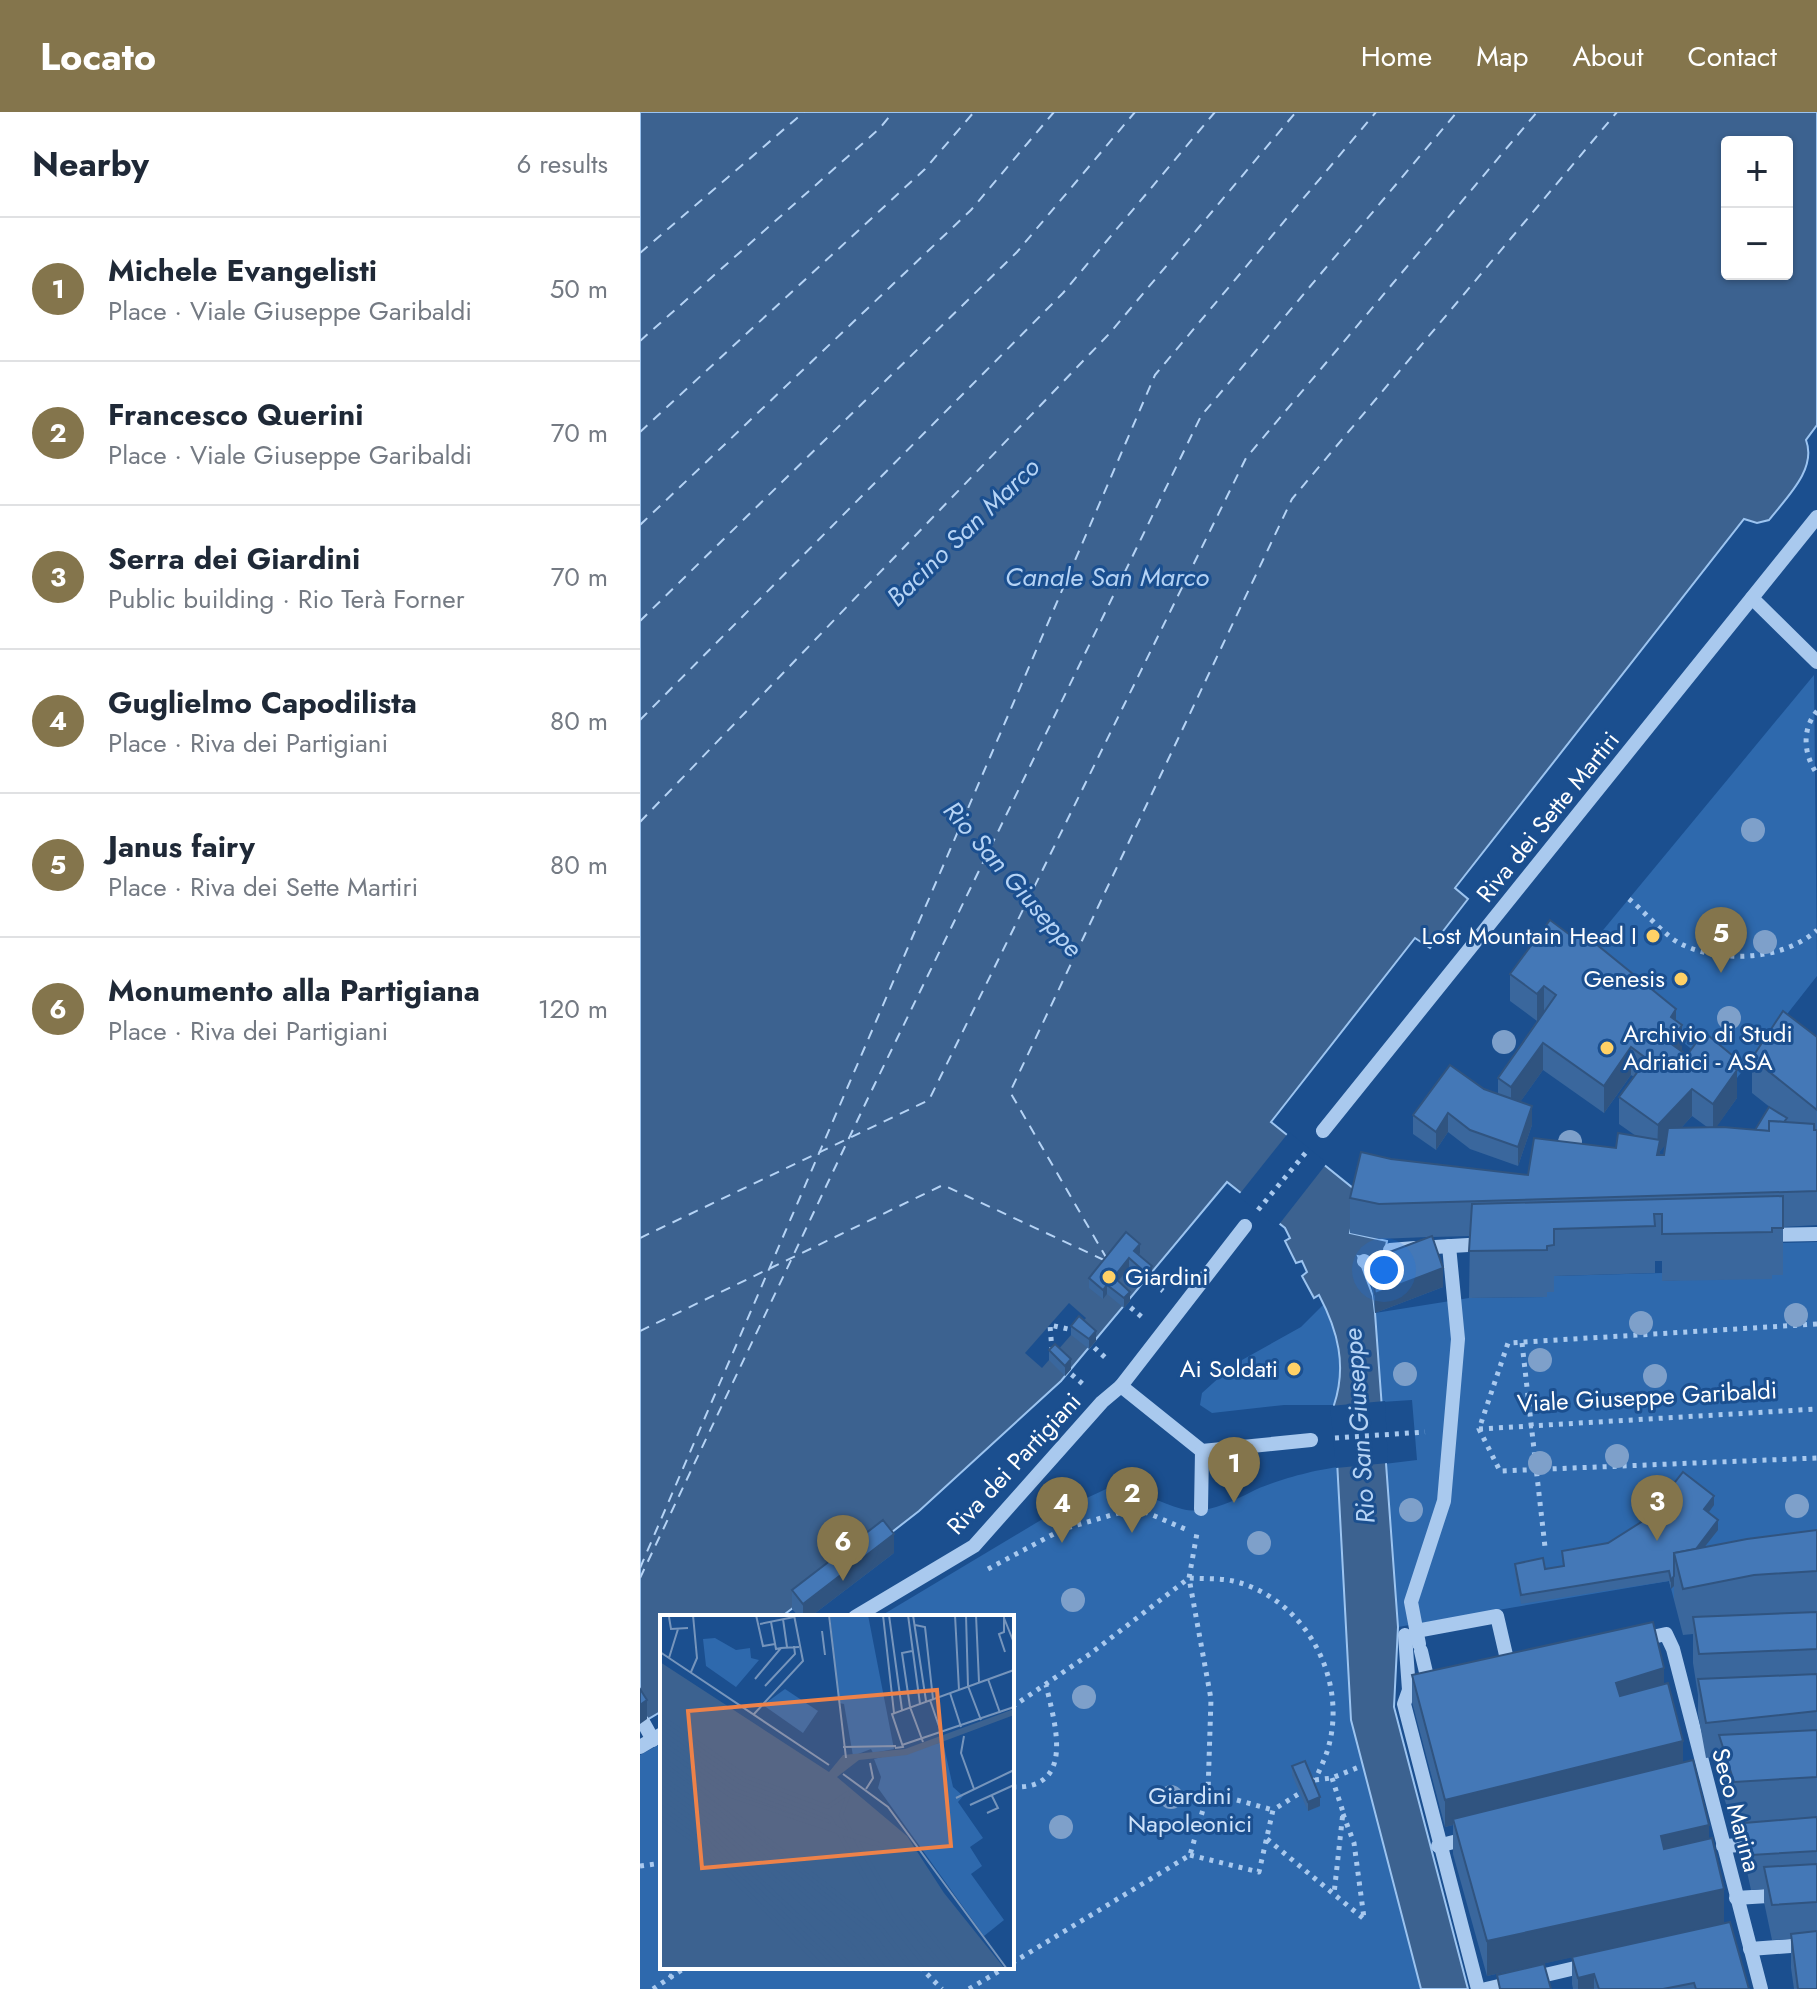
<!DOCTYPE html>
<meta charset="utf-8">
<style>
body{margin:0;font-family:Jost,sans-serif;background:#f6f6f7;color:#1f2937}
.controls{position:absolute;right:24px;top:24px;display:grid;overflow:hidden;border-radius:8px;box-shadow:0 2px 6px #0004}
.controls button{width:72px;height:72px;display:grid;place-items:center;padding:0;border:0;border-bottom:2px solid #e0e1e3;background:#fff;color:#1f2937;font:40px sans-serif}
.you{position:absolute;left:744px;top:1158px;width:28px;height:28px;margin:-20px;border:6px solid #fff;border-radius:50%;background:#1a73e8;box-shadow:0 0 0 12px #1a73e833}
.badge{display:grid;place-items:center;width:52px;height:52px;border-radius:50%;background:#84754c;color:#fff;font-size:26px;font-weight:700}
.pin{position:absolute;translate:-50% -66px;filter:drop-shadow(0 2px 4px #0008)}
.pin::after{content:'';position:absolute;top:42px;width:28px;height:24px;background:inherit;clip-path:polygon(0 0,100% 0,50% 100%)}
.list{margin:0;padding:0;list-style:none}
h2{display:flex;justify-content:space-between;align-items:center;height:104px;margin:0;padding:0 32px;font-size:34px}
h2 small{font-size:26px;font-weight:400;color:#747a83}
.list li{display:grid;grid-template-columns:52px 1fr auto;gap:24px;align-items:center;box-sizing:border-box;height:144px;padding:0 32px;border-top:2px solid #e0e1e3}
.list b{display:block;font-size:30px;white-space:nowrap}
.list p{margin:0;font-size:26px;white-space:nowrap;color:#747a83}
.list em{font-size:26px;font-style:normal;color:#747a83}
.map{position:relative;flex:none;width:1177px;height:1877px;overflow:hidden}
header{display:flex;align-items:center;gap:48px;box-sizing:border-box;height:112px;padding:0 40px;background:#84754c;color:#fff}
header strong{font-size:38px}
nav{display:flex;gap:44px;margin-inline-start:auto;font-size:28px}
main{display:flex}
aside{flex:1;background:#fff}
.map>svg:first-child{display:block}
.green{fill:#2e69ad}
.water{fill:#3c6290;stroke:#9cc4f0;stroke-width:2;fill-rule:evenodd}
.pier{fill:#1b4f8f}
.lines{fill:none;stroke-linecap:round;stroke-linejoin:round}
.ferry{stroke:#b5d3f5;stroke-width:2;stroke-dasharray:10 8;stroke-linecap:butt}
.path{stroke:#a9c9ee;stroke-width:5;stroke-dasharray:4 6;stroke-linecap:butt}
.minor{stroke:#a9c9ee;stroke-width:14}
.tree{fill:#7ea0ca}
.wall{fill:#3a679d;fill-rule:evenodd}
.shaded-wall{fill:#305480}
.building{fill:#4478b7;stroke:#305480;stroke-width:2}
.poi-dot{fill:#ffd166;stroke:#1b4f8f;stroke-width:3}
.labels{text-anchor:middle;stroke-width:6;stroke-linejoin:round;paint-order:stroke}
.street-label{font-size:24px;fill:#fff;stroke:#1b4f8f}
.poi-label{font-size:24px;fill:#fff;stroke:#1b4f8f;text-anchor:end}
.park-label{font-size:24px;fill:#cfe3fa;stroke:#1b4f8f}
.water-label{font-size:26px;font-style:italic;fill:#b5d3f5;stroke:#1b4f8f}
.inset-river{fill:none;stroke:#3c6290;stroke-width:4}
.inset-road{fill:none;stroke:#7695bc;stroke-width:2}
.view{fill:#ee8249;fill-opacity:0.15;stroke:#ee8249;stroke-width:4}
.inset-edge{fill:none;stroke:#fff;stroke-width:4}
</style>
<header>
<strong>Locato</strong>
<nav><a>Home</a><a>Map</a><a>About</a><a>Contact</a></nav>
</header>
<main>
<aside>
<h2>Nearby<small>6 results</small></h2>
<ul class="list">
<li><span class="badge">1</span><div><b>Michele Evangelisti</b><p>Place · Viale Giuseppe Garibaldi</p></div><em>50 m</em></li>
<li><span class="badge">2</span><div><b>Francesco Querini</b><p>Place · Viale Giuseppe Garibaldi</p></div><em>70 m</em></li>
<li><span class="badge">3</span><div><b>Serra dei Giardini</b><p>Public building · Rio Terà Forner</p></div><em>70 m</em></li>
<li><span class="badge">4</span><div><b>Guglielmo Capodilista</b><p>Place · Riva dei Partigiani</p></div><em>80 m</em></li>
<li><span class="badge">5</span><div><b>Janus fairy</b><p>Place · Riva dei Sette Martiri</p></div><em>80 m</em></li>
<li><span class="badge">6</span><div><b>Monumento alla Partigiana</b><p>Place · Riva dei Partigiani</p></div><em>120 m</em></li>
</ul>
</aside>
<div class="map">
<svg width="1177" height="1877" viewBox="0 0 1177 1877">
<rect width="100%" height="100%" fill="#1b4f8f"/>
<g class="green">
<polygon points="1174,563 1177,864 1093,971 940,846"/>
<polygon points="1177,1130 1177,1465 1034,1488 1029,1469 758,1515 744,1352 777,1348 772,1288 741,1290 735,1201 829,1186 906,1185 907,1180 914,1180 914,1164 1022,1161 1023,1169 1132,1163 1143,1131"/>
<path d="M684,1192C697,1231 708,1253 694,1293H644L572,1301L560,1293L562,1281L593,1253L661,1215Z"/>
<path d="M700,1355L711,1608L781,1877H0V1643L22,1631V1855H372V1505H239L406,1405L479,1371C499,1379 520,1391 542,1397C566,1403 591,1390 611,1380C632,1369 677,1357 700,1355Z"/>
</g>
<path class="water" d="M0,0H1177V313L1166,328C1177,357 1147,385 1129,408L1117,411L1104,407L815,776L828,787L790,836L775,826L631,1010L719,1081L710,1121L747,1129L743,1149L718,1144L733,1184L735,1201L758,1515L754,1595L828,1877H781L711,1608L694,1293C707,1254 698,1219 679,1183L674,1186L662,1164L667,1160L662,1149L656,1151L645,1129L650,1126L645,1116L587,1070L421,1269L279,1399L229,1438L141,1505H22V1599L0,1612ZM1087,30H1147V162H1087Z"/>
<g class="pier">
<polygon points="649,1020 687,1051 637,1115 598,1084"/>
<polygon points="429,1191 446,1206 402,1256 385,1241"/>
<polygon points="745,1289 748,1351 696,1356 690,1294"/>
</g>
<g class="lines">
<g class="ferry">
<polyline points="0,141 164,0"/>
<polyline points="0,229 240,16 253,0"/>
<polyline points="0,320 285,57 334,0"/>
<polyline points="0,413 331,98 414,0"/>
<polyline points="0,509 377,140 495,0"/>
<polyline points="0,608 423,181 575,0"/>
<polyline points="0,710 469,222 656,0"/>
<polyline points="0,1126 289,988 606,346 897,0"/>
<polyline points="467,1147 370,980 652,387 977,0"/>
<polyline points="0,1219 303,1073 464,1148"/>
<polyline points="0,1456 515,263 736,0"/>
<polyline points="0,1466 229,984 561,304 817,0"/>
</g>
<g class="path">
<path d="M1177,599C1161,618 1164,643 1177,662"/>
<path d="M989,787C1004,799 1026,825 1041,832C1080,851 1143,849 1177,818"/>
<polyline points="618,1098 668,1038"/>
<polyline points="506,1165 523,1179"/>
<polyline points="483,1189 503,1206"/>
<polyline points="1177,1212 868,1231 839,1317 860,1359 1177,1346"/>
<polyline points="447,1229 469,1249"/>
<polyline points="882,1231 905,1435"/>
<polyline points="412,1239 410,1213 437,1219"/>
<polyline points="424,1256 444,1273"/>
<polyline points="839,1317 1177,1297"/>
<polyline points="695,1326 785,1320"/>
<polyline points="348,1457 423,1417 496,1396 545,1417"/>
<path d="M372,1595L450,1542L549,1466C563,1467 579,1466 593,1469C664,1486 707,1564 689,1633C686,1645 680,1657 675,1668"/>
<polyline points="692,1666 703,1700 694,1782"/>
<polyline points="675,1668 692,1666 719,1655"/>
<path d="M372,1675C436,1678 415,1612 406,1573"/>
<polyline points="568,1680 633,1698"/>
<polyline points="703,1702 714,1731 724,1806"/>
<polyline points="627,1727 724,1807"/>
<polyline points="550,1743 619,1760 633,1698 660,1681"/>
<polyline points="0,1754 22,1751"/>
<polyline points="372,1851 550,1743 568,1680 571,1587 549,1466 557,1421"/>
<polyline points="280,1855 302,1877"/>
<polyline points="30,1866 36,1855"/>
<polyline points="13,1877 46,1855"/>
<polyline points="329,1877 366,1855"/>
</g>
<g class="minor">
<polyline points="1112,486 1177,550"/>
<polyline points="683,1019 1177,405"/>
<polyline points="1125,1123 1177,1122"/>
<polyline points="778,1136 845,1132"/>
<polyline points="750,1138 775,1136"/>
<polyline points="724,1149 739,1158 746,1154"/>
<polyline points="481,1274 562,1339 671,1328"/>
<polyline points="561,1397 562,1339"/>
<polyline points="215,1505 334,1434 462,1290 481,1274 605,1114"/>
<polyline points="776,1519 857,1504 869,1556"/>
<polyline points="765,1523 769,1578 791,1573"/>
<polyline points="999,1528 1026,1522 1033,1537 1121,1877"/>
<polyline points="779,1532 771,1490 804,1389 818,1227 809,1134"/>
<polyline points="781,1539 789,1573 769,1578 764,1592 838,1877"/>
<polyline points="3,1610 13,1628"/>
<polyline points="0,1635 22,1622"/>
<polyline points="798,1734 829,1726"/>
<polyline points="1083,1734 1121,1732"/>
<polyline points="1096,1786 1177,1781"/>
<polyline points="1110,1837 1177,1832"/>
<polyline points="846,1877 948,1853"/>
</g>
</g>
<g class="tree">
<circle cx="1113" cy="718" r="12"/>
<circle cx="1125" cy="830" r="12"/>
<circle cx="1089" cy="906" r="12"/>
<circle cx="864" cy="930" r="12"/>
<circle cx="930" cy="1030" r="12"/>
<circle cx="1156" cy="1203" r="12"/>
<circle cx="1001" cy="1211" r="12"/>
<circle cx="900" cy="1248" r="12"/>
<circle cx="765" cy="1262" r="12"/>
<circle cx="1015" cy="1264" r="12"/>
<circle cx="977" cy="1344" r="12"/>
<circle cx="900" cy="1351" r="12"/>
<circle cx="1157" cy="1394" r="12"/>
<circle cx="771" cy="1398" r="12"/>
<circle cx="619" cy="1431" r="12"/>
<circle cx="433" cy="1488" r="12"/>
<circle cx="444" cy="1585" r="12"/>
<circle cx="531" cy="1685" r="12"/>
<circle cx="421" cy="1715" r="12"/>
</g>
<g class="wall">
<path d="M870,862L1036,909L1042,939L1047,943L1093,956L1097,986L1076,1015L1115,1018L1136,1000L1112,981V946L1177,925V1113L1143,1115V1163H1132V1167L1022,1169V1149H1015V1161L914,1164V1180H907V1185L829,1186L830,1124L792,1125L803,1175L735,1201L731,1166V1147L788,1125L739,1127L710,1121V1086L751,1047L888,1063L976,1036L996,1024L979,1012V985L994,965L991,963L964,1001L903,958L880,990L892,1013L878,1054L830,1037L808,1020L796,1038L773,1022V1003L844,977L858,982V966L897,909L870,889ZM1052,1004L1067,1015L1041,1016ZM1026,1032L1024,1043H1020V1039Z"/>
<polygon points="500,1141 499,1143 512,1163 506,1171 489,1156 478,1169 490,1189 484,1196 467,1182 463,1187 449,1176 449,1166"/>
<polygon points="431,1214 456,1229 449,1237 431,1223"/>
<polygon points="409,1238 431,1257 425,1264 409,1248"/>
<polygon points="1074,1393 1068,1401 1078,1418 1064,1435 1177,1418 1177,1877 1154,1877 1151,1856 1151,1827 1132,1828 1124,1790 1124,1777 1111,1778 1104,1746 1104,1717 1094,1717 1079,1670 1079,1644 1066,1646 1058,1602 1058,1583 1053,1551 1053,1522 1043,1523 1034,1488 1034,1474 1031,1477 1029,1469 881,1492 875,1461 875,1452 905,1457 923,1454 922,1439 968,1431"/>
<polygon points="254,1441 170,1505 159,1505 152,1497 152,1478"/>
<polygon points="772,1563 1024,1572 1043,1651 1069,1727 1084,1811 1109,1877 933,1877 932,1872 932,1845 847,1864 813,1742 813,1713 805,1715 772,1590"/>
<polygon points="652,1654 680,1694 668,1699 652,1663"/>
</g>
<g class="shaded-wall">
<polygon points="904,874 904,901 897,910 897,882"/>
<polygon points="1036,897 1036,922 1042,913 1042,940 1030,958 1031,905"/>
<polygon points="903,931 903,958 871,1003 871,975"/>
<polygon points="991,935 991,963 964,1001 964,974"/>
<polygon points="1093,944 1093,964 1097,958 1097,986 1073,1020 1073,992 1088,952"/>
<polygon points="1052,977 1052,1004 1020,1039 1020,1063 1017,1043 1018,1013"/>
<polygon points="892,994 892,1013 878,1054 878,1035"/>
<polygon points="808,1001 808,1020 796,1038 796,1020"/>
<polygon points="500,1132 500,1141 494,1149 494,1139"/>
<polygon points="489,1146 489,1156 474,1174 474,1165"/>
<polygon points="512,1154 512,1163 506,1171 506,1161"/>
<polygon points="803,1156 803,1175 735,1201 735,1182"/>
<polygon points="467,1173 467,1182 463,1187 463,1178"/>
<polygon points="490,1180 490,1189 484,1196 484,1186"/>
<polygon points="456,1219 456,1229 449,1237 449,1227"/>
<polygon points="431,1247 431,1257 425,1264 425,1254"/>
<polygon points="1074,1384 1074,1393 1064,1407 1064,1397"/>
<polygon points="1078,1408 1078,1418 1040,1466 1038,1458"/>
<polygon points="254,1422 254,1441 170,1505 163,1505 163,1492"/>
<polygon points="1034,1464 1034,1474 1031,1477 1031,1468"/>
<polygon points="1024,1556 1024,1584 976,1598 976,1571"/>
<polygon points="7,1588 7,1607 0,1612 0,1593"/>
<polygon points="1043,1629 1043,1656 813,1707 813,1713 805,1715 805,1688"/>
<polygon points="680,1685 680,1694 668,1699 668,1690"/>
<polygon points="1069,1713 1069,1748 1021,1759 1021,1724"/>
<polygon points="1084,1777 1084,1812 847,1864 847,1829"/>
<polygon points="954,1862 954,1877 938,1877 938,1866"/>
</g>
<g class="building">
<polygon points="910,808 934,826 940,819 1036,897 1031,905 1042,913 1030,931 1047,943 1064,920 1093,944 1088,952 1097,958 1073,992 1052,977 1018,1013 979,985 1007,947 991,935 964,974 903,931 871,975 858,966 916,883 904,874 897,882 870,862"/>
<polygon points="1143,899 1177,925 1177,998 1112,946"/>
<polygon points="810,953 844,977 892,994 878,1035 830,1018 808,1001 796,1020 773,1003"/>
<polygon points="1129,995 1147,1006 1144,1010 1129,1009 1129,1019 1115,1018"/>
<polygon points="1129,1009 1174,1012 1174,1018 1177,1018 1177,1079 739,1092 710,1086 721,1040 751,1047 888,1063 894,1026 976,1036 978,1021 1020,1028 1017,1043 1024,1043 1028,1016 1083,1015 1129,1019"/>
<polygon points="1143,1084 1143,1116 1132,1116 1132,1120 1022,1122 1022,1102 1014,1102 1015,1114 914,1117 914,1133 907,1134 907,1138 829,1139 832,1092"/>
<polygon points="486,1120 500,1132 494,1139 512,1154 506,1161 489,1146 474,1165 490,1180 484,1186 467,1173 463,1178 449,1166"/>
<polygon points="792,1124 803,1156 735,1182 731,1147"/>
<polygon points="439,1204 456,1219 449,1227 431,1214"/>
<polygon points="415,1232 431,1247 425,1254 409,1238"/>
<polygon points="1043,1360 1074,1384 1064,1397 1078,1408 1056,1437 1034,1441 1034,1464 1031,1468 1029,1459 881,1483 875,1452 903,1446 905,1457 924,1454 922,1439 968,1431 1006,1407"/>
<polygon points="243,1408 254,1422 163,1492 152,1478"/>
<polygon points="1177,1418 1177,1459 1114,1463 1043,1477 1034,1441 1107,1427"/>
<polygon points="1177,1500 1177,1537 1059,1542 1053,1505"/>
<polygon points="1013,1510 1024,1556 976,1571 980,1584 1028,1571 1043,1629 805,1688 772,1563"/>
<polygon points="1177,1562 1177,1599 1066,1611 1058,1567"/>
<polygon points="0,1577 7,1588 0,1593"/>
<polygon points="1177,1618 1177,1665 1094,1670 1079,1623"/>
<polygon points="1053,1648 1069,1713 1021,1724 1024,1737 1072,1726 1084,1777 847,1829 813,1707"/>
<polygon points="665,1649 680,1685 668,1690 652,1654"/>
<polygon points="1177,1705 1177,1739 1111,1743 1104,1711"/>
<polygon points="1177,1752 1177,1790 1132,1793 1124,1755"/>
<polygon points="1090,1810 1109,1877 1056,1877 1054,1871 1023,1877 959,1877 954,1862 938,1866 932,1845"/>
<polygon points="1177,1819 1177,1877 1158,1877 1151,1822"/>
<polygon points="904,1852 911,1877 860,1877 857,1863"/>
</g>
<g class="poi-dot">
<circle cx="1013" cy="824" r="8"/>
<circle cx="1041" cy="867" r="8"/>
<circle cx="967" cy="936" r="8"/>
<circle cx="469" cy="1165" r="8"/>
<circle cx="654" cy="1257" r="8"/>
</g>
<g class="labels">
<g class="street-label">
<text transform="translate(908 705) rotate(-51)" y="8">Riva dei Sette Martiri</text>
<text transform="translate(1007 1285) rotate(-3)" y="8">Viale Giuseppe Garibaldi</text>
<text transform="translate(374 1352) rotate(-47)" y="8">Riva dei Partigiani</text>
<text transform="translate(1096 1698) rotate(75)" y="8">Seco Marina</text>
</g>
<g class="poi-label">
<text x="997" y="832">Lost Mountain Head I</text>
<text x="1025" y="875">Genesis</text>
<text x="983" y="930" text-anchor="start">Archivio di Studi<tspan x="983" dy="28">Adriatici - ASA</tspan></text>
<text x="485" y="1173" text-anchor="start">Giardini</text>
<text x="638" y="1265">Ai Soldati</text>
</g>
<g class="park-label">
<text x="550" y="1692">Giardini<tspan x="550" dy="28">Napoleonici</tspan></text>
</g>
<g class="water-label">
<text transform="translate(323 420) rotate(-44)" y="9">Bacino San Marco</text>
<text x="467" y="474">Canale San Marco</text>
<text transform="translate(373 767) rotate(49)" y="9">Rio San Giuseppe</text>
<text transform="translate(719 1314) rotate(-94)" y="9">Rio San Giuseppe</text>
</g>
</g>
<g transform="translate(20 1503)">
<rect width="354" height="354" fill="#1b4f8f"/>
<path d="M170,0H208L234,134L213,138L211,134L193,141L184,89L179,88ZM55,23L76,35L90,33L91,43L99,45L76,72L46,51L43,24ZM125,74L158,96L143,118L103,90ZM283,127L293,172L303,181L298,187L323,223L310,232L322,251L311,259L344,305L324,321L218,173L221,162L214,144Z" fill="#2e69ad"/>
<path d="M0,47L169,157L183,140L245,134L354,94V100L247,140L199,145L177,162L247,221L284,278L345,354H0Z" fill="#3c6290"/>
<path class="inset-river" d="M0,101L86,162L168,192L189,177M0,111L81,168L170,203L231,307L268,354M0,121L76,175L250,241M0,131L71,181L215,229M0,141L221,313L253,354M0,151L61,194L212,319L238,354M0,161L56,201L202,326L224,354M0,171L51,208L193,332L209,354M189,178L181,200L192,219M0,181L46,214L194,354M0,191L41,221L180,354M0,202L36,227L165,354M196,225L240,300L284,354M250,242V294L299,354"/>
<path class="inset-road" d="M96,0L103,31L115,29M169,0L186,143M223,0L234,98M229,0L242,95M248,0L260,89M253,0L266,86M295,0L299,75M306,0L308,71L321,105M316,0L319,67M9,2L11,14L28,13M344,2V17L339,19L345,37M344,3L354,28M123,4L127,32M111,7L116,34L121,33M100,9L134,2M255,10L265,12L273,84M162,16L165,40M252,36L242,38L250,92L263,127M0,37L169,150M9,43L18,14M31,57L37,43L33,0M95,64L121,33L139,32M328,64L340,98M105,71L135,39L134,31M290,78L301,112M270,85L282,120M94,99L143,46L134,0M304,121L301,138L314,174M242,130L354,92M183,132L236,131M235,133L243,132L232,99L354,55M183,159L228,192L347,354M206,174L213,163L210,148M296,183L354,155M310,190L354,170M327,198L338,193L332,181"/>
<path class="view" d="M277,75L291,231L42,253L28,96Z"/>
<rect width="354" height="354" class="inset-edge"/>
</g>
</svg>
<div class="controls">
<button>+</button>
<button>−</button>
</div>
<div class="you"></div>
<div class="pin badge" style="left:594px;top:1391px">1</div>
<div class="pin badge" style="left:492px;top:1421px">2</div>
<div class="pin badge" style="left:1017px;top:1429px">3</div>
<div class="pin badge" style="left:422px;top:1431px">4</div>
<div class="pin badge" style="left:1081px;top:861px">5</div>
<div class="pin badge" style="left:203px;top:1469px">6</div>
</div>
</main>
